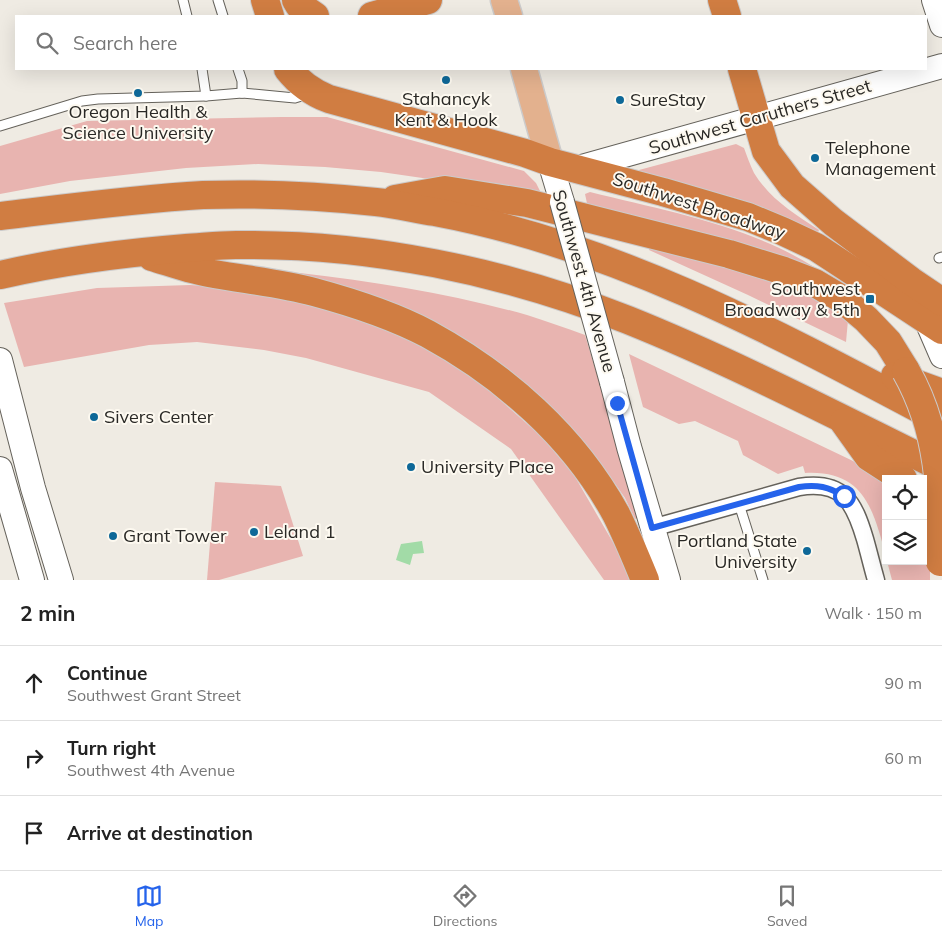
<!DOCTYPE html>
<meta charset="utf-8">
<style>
body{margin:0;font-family:Mulish,sans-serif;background:#f2f2f2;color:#222}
.controls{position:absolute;right:15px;bottom:15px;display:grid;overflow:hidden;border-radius:0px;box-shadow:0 5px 20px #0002}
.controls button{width:45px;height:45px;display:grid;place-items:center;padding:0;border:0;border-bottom:1px solid #e0e0e0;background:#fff;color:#222;font:25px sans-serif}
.stop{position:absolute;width:15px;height:15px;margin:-11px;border:4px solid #2563eb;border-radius:50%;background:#fff}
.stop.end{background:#2563eb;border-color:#fff;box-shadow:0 1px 5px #0008}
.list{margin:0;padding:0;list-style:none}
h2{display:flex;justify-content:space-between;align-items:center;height:65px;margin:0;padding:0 20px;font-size:21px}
h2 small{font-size:16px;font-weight:400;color:#767676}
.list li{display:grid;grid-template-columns:32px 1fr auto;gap:15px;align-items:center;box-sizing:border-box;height:75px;padding:0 20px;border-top:1px solid #e0e0e0}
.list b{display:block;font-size:19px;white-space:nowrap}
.list p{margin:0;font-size:16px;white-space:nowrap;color:#767676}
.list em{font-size:16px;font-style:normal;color:#767676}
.icon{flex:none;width:28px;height:28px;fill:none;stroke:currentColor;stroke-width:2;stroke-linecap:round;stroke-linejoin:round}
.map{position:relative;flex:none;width:942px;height:580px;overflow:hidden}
.search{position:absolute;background:#fff;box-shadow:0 5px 20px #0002;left:15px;right:15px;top:15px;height:55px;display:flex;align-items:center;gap:12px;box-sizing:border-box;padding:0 18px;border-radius:0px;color:#767676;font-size:19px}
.sheet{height:290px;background:#fff}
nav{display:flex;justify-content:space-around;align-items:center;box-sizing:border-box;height:70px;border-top:1px solid #e0e0e0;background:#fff;font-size:14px;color:#767676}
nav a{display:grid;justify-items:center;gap:2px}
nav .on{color:#2563eb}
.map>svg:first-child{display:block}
.green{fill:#e8b4b0}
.water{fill:#a2dba7}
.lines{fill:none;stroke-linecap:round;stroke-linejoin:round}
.lane-casing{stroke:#65625b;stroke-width:11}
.street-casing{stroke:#65625b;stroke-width:19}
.secondary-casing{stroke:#65625b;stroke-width:26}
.primary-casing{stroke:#cccbcb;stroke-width:29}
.highway-casing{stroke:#cccbcb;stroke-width:30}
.lane{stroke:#fff;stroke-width:9}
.street{stroke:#fff;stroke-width:16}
.secondary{stroke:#fff;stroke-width:24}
.primary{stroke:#e3b18e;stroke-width:26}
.highway{stroke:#d07d42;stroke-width:28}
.secondary-bridge-casing{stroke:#65625b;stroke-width:26;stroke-linecap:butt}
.highway-bridge-casing{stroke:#cccbcb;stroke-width:30;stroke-linecap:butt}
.secondary-bridge{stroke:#fff;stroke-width:24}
.highway-bridge{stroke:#d07d42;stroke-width:28}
.route{stroke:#2563eb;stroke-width:6}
.poi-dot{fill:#0e6898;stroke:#fdf9f0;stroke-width:2}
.labels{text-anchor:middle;stroke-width:4;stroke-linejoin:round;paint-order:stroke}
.poi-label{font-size:18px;fill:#292825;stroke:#fdf9f0;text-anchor:start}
.street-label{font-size:18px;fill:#292825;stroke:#fdf9f0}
</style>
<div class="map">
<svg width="942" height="580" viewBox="0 0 942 580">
<rect width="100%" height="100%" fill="#efebe3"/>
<g class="green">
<polygon points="282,117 327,117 524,171 536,183 544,199 457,183 381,172 325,167 258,164 186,168 70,181 0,194 0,146 87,121"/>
<path d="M736,144L744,148C747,156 750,165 754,173C770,199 794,214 819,230L818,232L766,209L736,198L639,172V170Z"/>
<path d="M590,192C666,211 747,225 814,267V271L588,208L585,194Z"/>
<polygon points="651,245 764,277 811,295 848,320 846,342 748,295 649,250"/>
<path d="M300,273C377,282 452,294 527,315C546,321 566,328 585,335L640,517L635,519L625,498L602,465L582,441L547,405L299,281Z"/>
<polygon points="190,285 235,288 301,300 385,328 430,351 481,383 542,437 574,475 622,558 630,580 604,580 511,449 429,392 306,358 264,350 197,342 149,345 24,367 4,303 97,288"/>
<path d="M629,354L851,460L886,479V556C873,509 864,470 805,473L803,466L778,474L743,455L738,441L695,421L679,424L643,407Z"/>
<polygon points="215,482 281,486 303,556 219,580 207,580"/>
<polygon points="923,505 930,510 930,580 892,580 887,561 923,561"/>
</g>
<polygon class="water" points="422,541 424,553 413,554 410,565 396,560 401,544"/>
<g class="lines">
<defs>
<g id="lane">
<polyline points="183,0 187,16"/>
<polyline points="218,0 223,16"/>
<polyline points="202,69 206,96"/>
<polyline points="238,69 242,81 242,93"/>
<polyline points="0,126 82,101 98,99 206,96 242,93 295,98 308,94"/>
<polyline points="939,258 942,257"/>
<polyline points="739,504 763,580"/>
</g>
<path id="street" d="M652,528L799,487C843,480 854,502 865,539C869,553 872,566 876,580"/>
<g id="secondary">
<polyline points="934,0 942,25"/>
<polyline points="550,162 562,202"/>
<polyline points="578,168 942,66"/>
<polyline points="923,312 942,356"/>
<polyline points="0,360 33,488 61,580"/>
<polyline points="612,382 629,447 668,580"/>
<polyline points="0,469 32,580"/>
</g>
<g id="primary">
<polyline points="504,0 509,16"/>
<polyline points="524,69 550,162"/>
</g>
<g id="highway">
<polyline points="265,0 270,16"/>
<polyline points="296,0 299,5 315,16"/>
<polyline points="722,0 727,16"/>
<polyline points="372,16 428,0"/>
<path d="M288,69C299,83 313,93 329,99L525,153L550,162L663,192L748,217L782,231L816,247L942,330"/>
<polyline points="742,69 766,151 792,186 833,222 911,281 942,302"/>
<polyline points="395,199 445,190 527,203 729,254 784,271 815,283 842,299 866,319 888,342 906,371"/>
<path d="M0,216C67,208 135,199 203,195C260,193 319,196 376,202C396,204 415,209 435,212C617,246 780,335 942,421"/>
<path d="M152,257C172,263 193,271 214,274C248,280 281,283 314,292C351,302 394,316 428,334C505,376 574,437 616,514C627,536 636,558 645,580"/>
<path d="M0,275C61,261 124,253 186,248C203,247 219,245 236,245C369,243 504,271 628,320C735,363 838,417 942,468"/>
<polyline points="895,376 942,393"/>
<polyline points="844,422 869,457 903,479"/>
</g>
</defs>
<use href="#lane" class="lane-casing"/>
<use href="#street" class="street-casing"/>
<use href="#secondary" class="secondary-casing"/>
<use href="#primary" class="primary-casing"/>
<use href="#highway" class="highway-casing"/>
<use href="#lane" class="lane"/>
<use href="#street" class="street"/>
<use href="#secondary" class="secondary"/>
<use href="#primary" class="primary"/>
<use href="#highway" class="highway"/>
<defs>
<polyline id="secondary-bridge" points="562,202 612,382"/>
<path id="highway-bridge" d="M906,371C940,431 942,494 940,562"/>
</defs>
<use href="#secondary-bridge" class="secondary-bridge-casing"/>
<use href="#highway-bridge" class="highway-bridge-casing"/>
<use href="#secondary-bridge" class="secondary-bridge"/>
<use href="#highway-bridge" class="highway-bridge"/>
</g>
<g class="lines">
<path class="route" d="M617,403L652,528L799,487C817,484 829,487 844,496"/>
</g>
<g class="poi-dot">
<circle cx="446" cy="80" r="5"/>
<circle cx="138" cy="93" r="5"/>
<circle cx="620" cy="100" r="5"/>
<circle cx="815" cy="158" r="5"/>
<rect x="865" y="294" width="10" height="10" rx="2.5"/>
<circle cx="94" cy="417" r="5"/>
<circle cx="411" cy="467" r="5"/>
<circle cx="254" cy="532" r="5"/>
<circle cx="113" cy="536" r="5"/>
<circle cx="807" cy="551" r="5"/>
</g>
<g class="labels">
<g class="poi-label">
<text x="446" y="105" text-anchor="middle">Stahancyk<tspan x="446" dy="21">Kent &amp; Hook</tspan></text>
<text x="630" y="106">SureStay</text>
<text x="138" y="118" text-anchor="middle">Oregon Health &amp;<tspan x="138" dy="21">Science University</tspan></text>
<text x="825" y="154">Telephone<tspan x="825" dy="21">Management</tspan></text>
<text x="860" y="295" text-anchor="end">Southwest<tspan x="860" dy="21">Broadway &amp; 5th</tspan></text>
<text x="104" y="423">Sivers Center</text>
<text x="421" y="473">University Place</text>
<text x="264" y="538">Leland 1</text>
<text x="123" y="542">Grant Tower</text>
<text x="797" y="547" text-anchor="end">Portland State<tspan x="797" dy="21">University</tspan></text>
</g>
<g class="street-label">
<text transform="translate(760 117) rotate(-16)" y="6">Southwest Caruthers Street</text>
<text transform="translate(699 206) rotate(18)" y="6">Southwest Broadway</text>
<text transform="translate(584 281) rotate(74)" y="6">Southwest 4th Avenue</text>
</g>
</g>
</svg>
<div class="controls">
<button><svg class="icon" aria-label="locate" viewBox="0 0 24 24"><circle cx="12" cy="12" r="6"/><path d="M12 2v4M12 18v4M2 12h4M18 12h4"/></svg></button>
<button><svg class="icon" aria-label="layers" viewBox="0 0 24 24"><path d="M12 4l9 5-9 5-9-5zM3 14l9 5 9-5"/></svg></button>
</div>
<div class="stop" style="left:844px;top:496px"></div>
<div class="stop end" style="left:617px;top:403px"></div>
<div class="search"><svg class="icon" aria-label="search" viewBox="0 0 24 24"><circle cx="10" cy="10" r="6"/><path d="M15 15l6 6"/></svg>Search here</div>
</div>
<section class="sheet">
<h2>2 min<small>Walk · 150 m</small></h2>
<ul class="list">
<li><svg class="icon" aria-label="ahead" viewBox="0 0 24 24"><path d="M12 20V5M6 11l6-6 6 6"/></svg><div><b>Continue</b><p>Southwest Grant Street</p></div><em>90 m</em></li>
<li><svg class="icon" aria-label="right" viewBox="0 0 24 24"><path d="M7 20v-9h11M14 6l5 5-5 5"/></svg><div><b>Turn right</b><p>Southwest 4th Avenue</p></div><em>60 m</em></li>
<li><svg class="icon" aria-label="arrive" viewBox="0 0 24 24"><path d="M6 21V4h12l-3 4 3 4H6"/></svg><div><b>Arrive at destination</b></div></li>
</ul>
</section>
<nav>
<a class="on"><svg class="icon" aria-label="map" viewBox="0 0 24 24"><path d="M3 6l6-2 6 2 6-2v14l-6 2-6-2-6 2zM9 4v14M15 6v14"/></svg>Map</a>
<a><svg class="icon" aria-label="directions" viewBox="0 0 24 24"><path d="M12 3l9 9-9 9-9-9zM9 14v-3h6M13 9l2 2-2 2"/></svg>Directions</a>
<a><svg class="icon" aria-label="saved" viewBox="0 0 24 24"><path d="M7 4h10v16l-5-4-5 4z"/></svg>Saved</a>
</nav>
